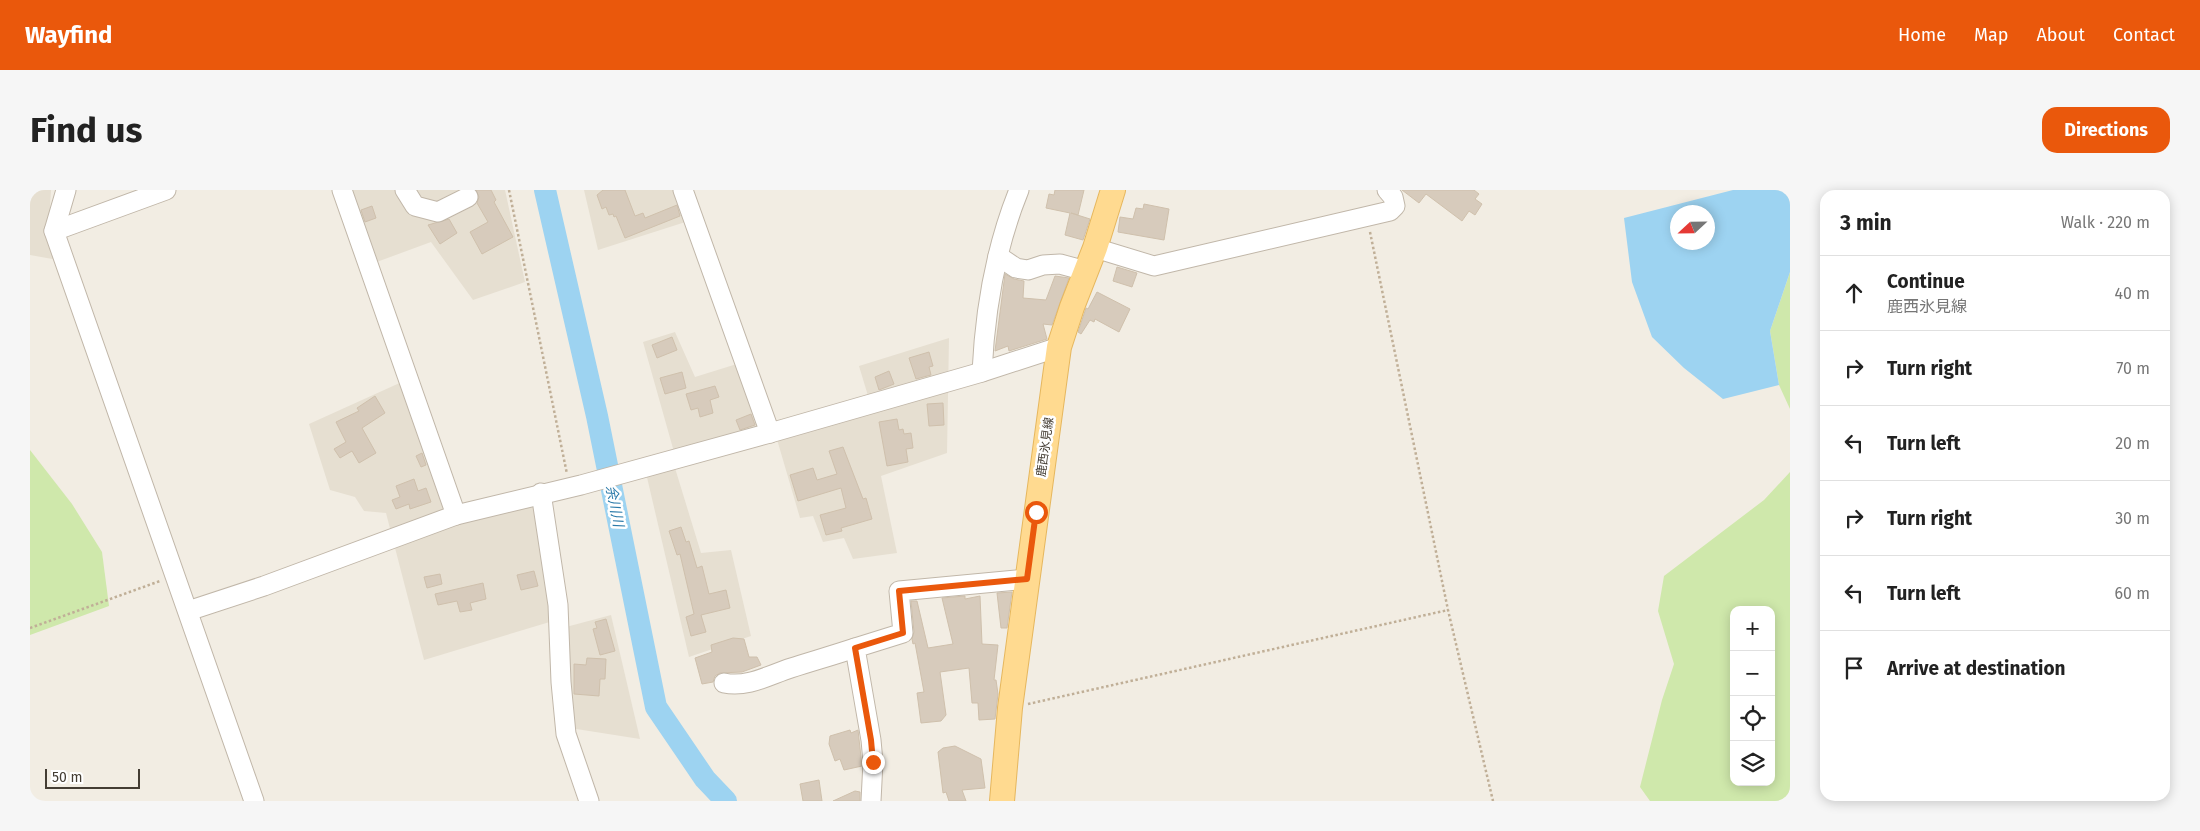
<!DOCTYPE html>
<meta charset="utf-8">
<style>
body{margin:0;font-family:"Fira Sans","Noto Sans JP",sans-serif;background:#f6f6f6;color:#222}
.controls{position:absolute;right:15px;bottom:15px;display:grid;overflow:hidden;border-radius:10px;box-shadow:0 2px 12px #0003}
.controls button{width:45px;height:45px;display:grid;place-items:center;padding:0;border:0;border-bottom:1px solid #e0e0e0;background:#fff;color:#222;font:25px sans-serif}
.compass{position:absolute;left:1640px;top:15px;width:45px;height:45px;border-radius:50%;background:#fff;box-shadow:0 2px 12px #0003;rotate:248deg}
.scale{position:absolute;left:15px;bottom:12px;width:95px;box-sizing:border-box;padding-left:5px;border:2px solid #443d33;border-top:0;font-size:14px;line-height:18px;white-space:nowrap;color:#443d33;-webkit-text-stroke:4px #fff;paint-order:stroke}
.stop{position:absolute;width:15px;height:15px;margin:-11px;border:4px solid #ea580c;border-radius:50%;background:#fff}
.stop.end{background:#ea580c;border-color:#fff;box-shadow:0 1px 5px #0008}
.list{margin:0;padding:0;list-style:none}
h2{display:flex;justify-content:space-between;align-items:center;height:65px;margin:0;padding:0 20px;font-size:21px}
h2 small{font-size:16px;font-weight:400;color:#767676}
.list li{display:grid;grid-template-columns:32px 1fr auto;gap:15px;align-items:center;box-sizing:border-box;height:75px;padding:0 20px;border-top:1px solid #e0e0e0}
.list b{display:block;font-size:19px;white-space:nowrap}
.list p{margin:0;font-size:16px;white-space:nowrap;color:#767676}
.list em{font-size:16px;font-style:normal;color:#767676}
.icon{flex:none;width:28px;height:28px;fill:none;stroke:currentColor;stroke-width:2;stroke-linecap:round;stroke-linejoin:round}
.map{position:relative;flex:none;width:1760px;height:611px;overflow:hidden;border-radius:15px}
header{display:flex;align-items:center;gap:30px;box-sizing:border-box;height:70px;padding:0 25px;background:#ea580c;color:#fff}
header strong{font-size:24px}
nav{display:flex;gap:28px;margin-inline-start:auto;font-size:18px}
.intro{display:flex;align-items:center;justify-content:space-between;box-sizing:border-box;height:120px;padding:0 30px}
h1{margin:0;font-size:35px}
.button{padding:12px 22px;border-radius:15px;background:#ea580c;color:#fff;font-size:18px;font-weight:700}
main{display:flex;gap:30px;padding:0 30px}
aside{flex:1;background:#fff;border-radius:15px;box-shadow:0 2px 12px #0003}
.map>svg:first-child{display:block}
.residential{fill:#e6dfd1}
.green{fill:#cfe8ab;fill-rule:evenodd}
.water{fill:#9dd3f1;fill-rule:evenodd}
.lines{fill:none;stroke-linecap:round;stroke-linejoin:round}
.river{stroke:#9dd3f1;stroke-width:22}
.building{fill:#d7cbbc;stroke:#cfc0ac}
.minor-casing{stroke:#c1b7a9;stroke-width:21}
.major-casing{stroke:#e6b75e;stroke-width:26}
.path{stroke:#c0af97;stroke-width:2.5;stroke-dasharray:2.5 2.5;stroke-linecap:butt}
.minor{stroke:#fff;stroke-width:19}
.major{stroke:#ffda90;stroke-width:24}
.route{stroke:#ea580c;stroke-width:6}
.labels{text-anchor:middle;stroke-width:5;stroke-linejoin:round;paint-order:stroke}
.street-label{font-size:12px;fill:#443d33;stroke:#fff}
.water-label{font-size:14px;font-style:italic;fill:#2a7aa9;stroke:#fff}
</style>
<header>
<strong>Wayfind</strong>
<nav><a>Home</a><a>Map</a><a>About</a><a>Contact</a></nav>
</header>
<div class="intro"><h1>Find us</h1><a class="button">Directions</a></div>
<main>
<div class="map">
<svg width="1760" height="611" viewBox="0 0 1760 611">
<rect width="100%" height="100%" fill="#f2ede3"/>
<g class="residential">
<polygon points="0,0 21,0 19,34 28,70 0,65"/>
<polygon points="318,0 475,0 495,92 443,110 401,52 344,73"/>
<polygon points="554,0 660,0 671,27 568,60"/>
<polygon points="645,142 665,187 710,173 735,239 644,262 613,152"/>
<polygon points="919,148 917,263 851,286 867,363 823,369 814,348 793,352 783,326 770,328 746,246 842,219 829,176"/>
<polygon points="374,191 431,328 507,312 523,431 394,470 356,323 334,321 325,307 300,300 279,234"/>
<polygon points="645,278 671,363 701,360 721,446 659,467 616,283"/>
<polygon points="581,425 610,549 540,538 536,437"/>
</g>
<g class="green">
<polygon points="1760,82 1760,219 1749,195 1740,141"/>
<polygon points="0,260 42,314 72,362 79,416 0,445"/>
<path d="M1760,282V611H1620L1610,597L1632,510L1644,474L1628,421L1634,386L1734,310ZM1704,420H1741V592H1704Z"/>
</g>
<path class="water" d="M1703,0H1760V82L1740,141L1749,195L1693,209L1654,178L1622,147L1602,92L1594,28ZM1648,22H1678V52H1648Z"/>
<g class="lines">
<polyline class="river" points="515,0 567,226 626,517 675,589 696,611"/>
</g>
<g class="building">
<polygon points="446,0 461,0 466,10 464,12 483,47 452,64 440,42 458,32 447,13 449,7"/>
<polygon points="573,0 595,0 605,26 613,23 615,28 647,15 650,26 595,48 586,26 584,27 583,24 579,25 576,17 572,19 567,5"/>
<polygon points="1025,0 1054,0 1048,25 1041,23 1060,29 1053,50 1035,45 1040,23 1016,18 1019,4 1024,5"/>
<polygon points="1372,0 1444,0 1449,4 1445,9 1452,14 1445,25 1439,21 1432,31 1396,4 1389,13"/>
<polygon points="1114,14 1139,19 1134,50 1088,42 1090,27 1103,29 1106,18 1113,19"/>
<polygon points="342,16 346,28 335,32 331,20"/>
<polygon points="419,29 427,43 410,54 398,35"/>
<polygon points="1087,77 1107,83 1102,97 1083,91"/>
<polygon points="975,84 984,89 994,91 993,108 1016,110 1025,86 1039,88 1022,135 1013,134 1017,149 979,161 978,156 965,161"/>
<polygon points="1067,102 1100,119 1089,142 1065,129 1064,132 1060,130 1051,144 1048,142 1056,118 1058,119"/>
<polygon points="642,147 647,160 627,168 622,155"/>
<polygon points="899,162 903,176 899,177 901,185 886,189 879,168"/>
<polygon points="859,181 864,194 849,200 845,187"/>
<polygon points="652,182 656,198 635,204 630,188"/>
<polygon points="685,196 689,207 680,210 683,223 670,227 668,218 661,220 656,204"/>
<polygon points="345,206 355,223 332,238 346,263 329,273 322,261 310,268 304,259 316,252 306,232 329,221 327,218"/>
<polygon points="913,213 914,235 899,236 897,214"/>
<polygon points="721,224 725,235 710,240 706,230"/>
<polygon points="867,229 869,240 873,239 874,244 881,243 883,258 876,259 878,272 857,276 849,232"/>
<polygon points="813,257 833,309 836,308 842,329 811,338 812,341 796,345 790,325 816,318 811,298 768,311 760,285 783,278 787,290 807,284 799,261"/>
<polygon points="392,263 396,275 391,277 386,266"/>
<polygon points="384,289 388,301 396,298 401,312 380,319 379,314 366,319 362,310 370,307 366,296"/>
<polygon points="651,337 656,352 659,351 667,378 672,376 679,404 696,400 700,418 671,425 676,442 661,446 656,427 664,424 650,364 647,365 639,341"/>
<polygon points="504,381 508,396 491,400 487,385"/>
<polygon points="410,384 412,394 397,398 394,387"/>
<polygon points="453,393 456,409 440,413 442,420 430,422 427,411 408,415 405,404"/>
<polygon points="982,402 977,438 971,438 967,403"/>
<polygon points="935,406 935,409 950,406 952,454 968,455 964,490 966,490 968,504 965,529 949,530 948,513 942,513 939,478 910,482 916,525 911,531 891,533 887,503 894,502 885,453 883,454 882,449 884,442 881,411 887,411 898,458 923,454 912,408"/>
<polygon points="576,429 585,461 570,465 563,439 567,438 565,432"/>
<polygon points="703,448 714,449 719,467 727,467 731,475 712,482 690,483 685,486 683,492 672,494 665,468 682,462 681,455"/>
<polygon points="557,468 576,469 575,489 570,489 569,506 544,504 544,474 556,475"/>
<polygon points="820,540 821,543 828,540 832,576 814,580 810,569 805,571 799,554 800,546"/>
<polygon points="925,556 951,569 955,598 932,600 936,611 919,611 916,602 913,603 908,562 913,558"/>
<polygon points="789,590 792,611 773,611 770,594"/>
<polygon points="825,601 830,602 830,611 803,611"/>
</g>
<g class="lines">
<defs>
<g id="minor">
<polyline points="36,0 24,41 224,611"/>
<polyline points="312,0 426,325"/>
<polyline points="375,0 385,16 408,22 438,7"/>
<polyline points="653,0 740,243"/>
<polyline points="24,41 136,0"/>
<polyline points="1065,58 1124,76 1360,21 1365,16 1363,7 1357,0"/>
<polyline points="968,66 986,78 998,80 1013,75 1030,74 1056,81"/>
<path d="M952,182C955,119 965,59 989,0"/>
<polyline points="511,303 528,415 531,492 536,544 559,611"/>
<polyline points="158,421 234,396 426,325 551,295 740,243 952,182 1029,157"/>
<path d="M694,493C718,498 739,485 761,478C783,471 804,465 825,458"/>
<polyline points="841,611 843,572 841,550 825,458 873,443 869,401 997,389"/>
</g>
<polyline id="major" points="972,611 980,518 1029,157 1042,117 1065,58 1083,0"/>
</defs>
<use href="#minor" class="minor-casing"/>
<use href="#major" class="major-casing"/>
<g class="path">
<polyline points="479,0 537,284"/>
<polyline points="1340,42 1418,420 1463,611"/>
<polyline points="0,438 130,391"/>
<polyline points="998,514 1418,420"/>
</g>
<use href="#minor" class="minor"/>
<use href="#major" class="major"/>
</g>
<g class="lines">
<polyline class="route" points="843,572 841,550 825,458 873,443 869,401 997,389 1006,322"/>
</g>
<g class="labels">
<g class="street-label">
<text transform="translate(1015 257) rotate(-82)" y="4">鹿西氷見線</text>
</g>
<g class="water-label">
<text transform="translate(585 316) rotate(79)" y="5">余川川</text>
</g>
</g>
</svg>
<div class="controls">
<button>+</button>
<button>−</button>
<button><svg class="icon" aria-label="locate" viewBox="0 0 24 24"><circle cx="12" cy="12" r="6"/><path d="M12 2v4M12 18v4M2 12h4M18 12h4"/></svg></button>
<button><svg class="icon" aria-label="layers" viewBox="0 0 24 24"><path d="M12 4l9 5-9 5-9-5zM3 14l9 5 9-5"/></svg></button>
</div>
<svg class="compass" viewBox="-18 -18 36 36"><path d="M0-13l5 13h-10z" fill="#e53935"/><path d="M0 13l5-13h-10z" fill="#767676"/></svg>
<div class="scale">50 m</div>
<div class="stop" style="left:1006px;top:322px"></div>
<div class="stop end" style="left:843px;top:572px"></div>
</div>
<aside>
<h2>3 min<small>Walk · 220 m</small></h2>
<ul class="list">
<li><svg class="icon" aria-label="ahead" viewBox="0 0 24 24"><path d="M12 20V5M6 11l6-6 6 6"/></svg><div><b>Continue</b><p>鹿西氷見線</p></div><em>40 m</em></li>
<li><svg class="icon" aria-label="right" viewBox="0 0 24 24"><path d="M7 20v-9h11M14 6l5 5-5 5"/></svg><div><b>Turn right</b></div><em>70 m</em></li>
<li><svg class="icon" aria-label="left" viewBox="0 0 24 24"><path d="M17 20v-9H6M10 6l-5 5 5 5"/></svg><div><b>Turn left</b></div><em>20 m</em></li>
<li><svg class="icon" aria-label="right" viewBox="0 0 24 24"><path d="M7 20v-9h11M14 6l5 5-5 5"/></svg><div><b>Turn right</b></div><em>30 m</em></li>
<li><svg class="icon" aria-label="left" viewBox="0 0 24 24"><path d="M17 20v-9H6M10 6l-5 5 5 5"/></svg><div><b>Turn left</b></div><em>60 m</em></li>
<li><svg class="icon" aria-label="arrive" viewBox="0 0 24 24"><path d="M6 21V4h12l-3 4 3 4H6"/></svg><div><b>Arrive at destination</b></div></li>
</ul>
</aside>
</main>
